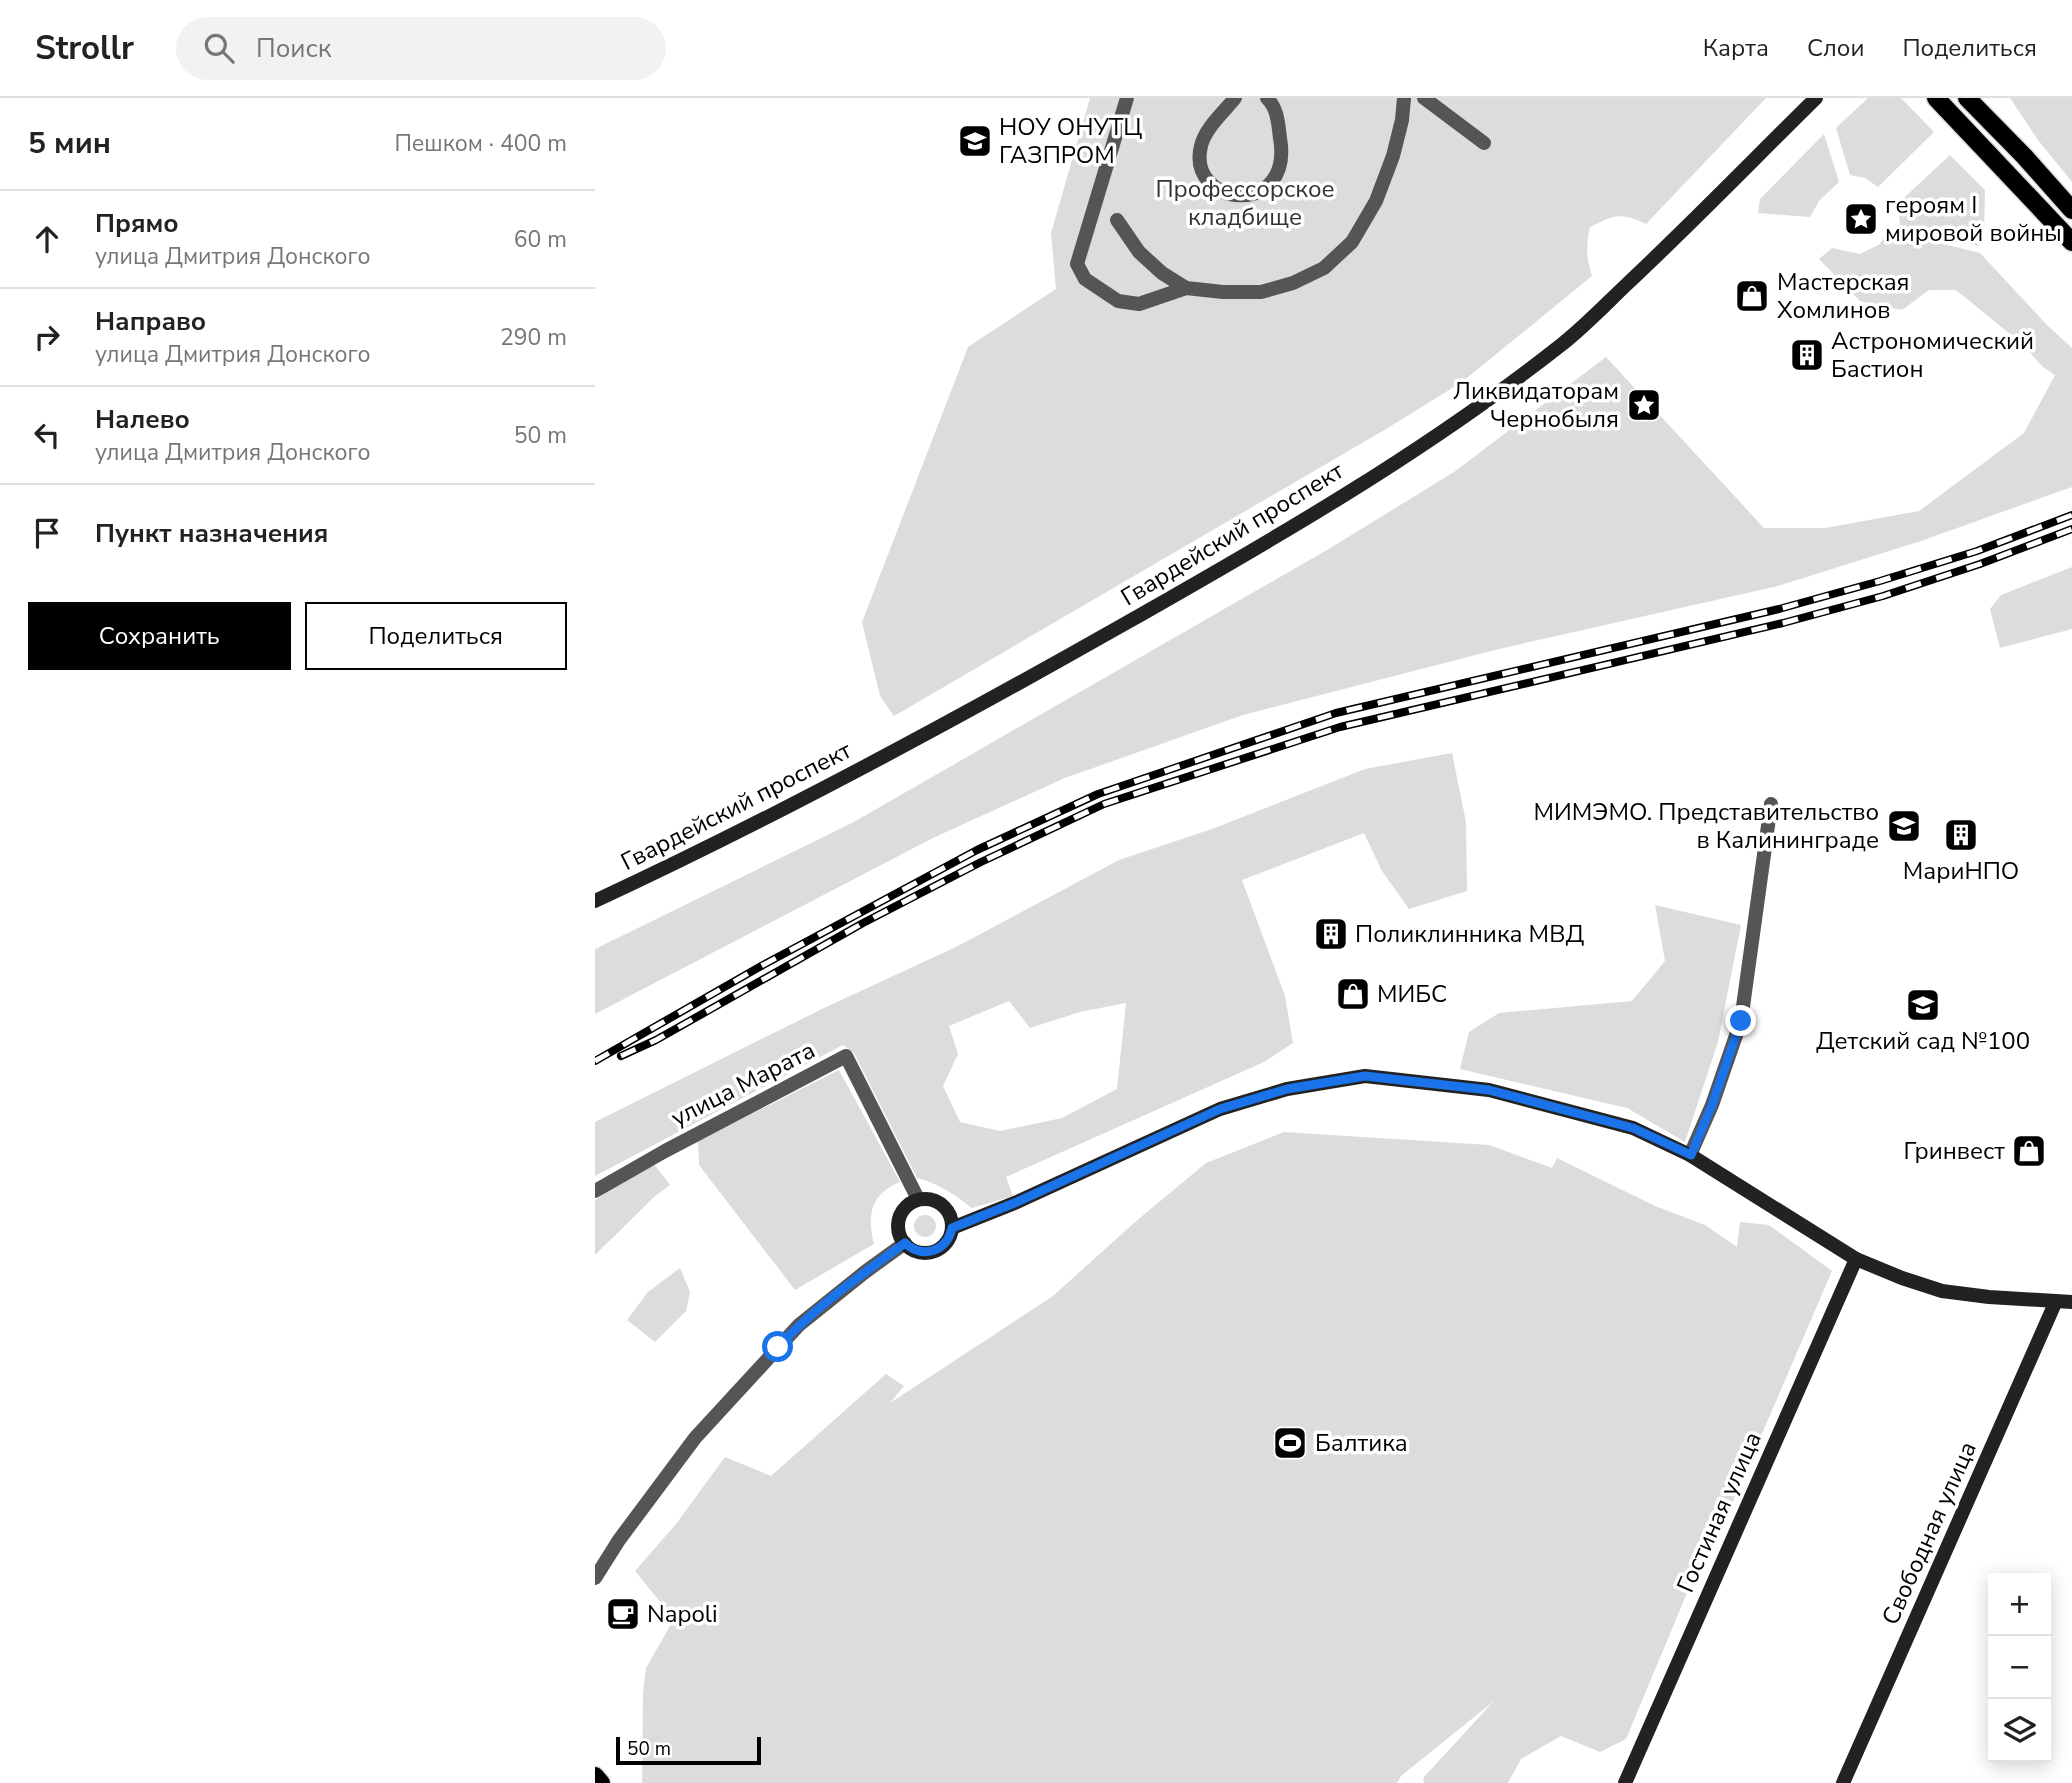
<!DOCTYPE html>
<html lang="ru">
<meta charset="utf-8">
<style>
body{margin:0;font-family:"Nunito Sans",sans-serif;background:#f2f2f2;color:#222}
.controls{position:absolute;right:21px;bottom:21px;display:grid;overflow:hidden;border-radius:0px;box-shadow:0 4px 18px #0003}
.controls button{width:63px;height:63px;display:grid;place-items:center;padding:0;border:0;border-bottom:2px solid #e0e0e0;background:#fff;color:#222;font:35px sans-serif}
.scale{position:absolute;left:21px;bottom:18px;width:145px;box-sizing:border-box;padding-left:7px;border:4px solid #000;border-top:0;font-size:19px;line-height:24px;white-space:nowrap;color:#000;-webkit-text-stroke:5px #fff;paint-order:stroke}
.stop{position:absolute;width:21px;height:21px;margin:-16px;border:5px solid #1a73e8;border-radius:50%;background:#fff}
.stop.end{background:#1a73e8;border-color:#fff;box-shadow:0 2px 7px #0008}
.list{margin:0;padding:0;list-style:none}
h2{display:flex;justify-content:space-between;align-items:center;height:91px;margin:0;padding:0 28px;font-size:30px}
h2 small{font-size:23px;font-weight:400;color:#767676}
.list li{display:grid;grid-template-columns:46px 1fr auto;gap:21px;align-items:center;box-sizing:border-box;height:98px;padding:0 28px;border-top:2px solid #e0e0e0}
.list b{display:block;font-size:26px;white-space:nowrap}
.list p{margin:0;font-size:23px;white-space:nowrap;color:#767676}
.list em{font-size:23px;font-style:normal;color:#767676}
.actions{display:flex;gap:14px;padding:21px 28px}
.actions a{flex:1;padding:16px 0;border:2px solid #000;border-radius:0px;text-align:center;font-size:24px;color:#000}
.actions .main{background:#000;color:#fff}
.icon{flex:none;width:38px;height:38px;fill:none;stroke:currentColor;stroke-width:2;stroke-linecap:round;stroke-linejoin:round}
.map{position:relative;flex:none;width:1477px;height:1685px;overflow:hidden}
header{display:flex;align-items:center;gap:42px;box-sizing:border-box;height:98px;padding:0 35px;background:#fff;border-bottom:2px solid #e0e0e0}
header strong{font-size:33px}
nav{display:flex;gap:38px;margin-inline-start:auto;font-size:24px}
.search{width:490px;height:63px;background:#f2f2f2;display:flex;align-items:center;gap:18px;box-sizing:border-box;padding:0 24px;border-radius:38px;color:#767676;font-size:26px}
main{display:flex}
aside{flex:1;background:#fff}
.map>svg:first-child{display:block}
.green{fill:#dcdcdc;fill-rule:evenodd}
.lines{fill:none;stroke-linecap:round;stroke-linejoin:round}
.primary-casing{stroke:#dbdbdb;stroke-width:21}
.street{stroke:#555;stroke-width:14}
.secondary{stroke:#222;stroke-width:14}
.primary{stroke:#000;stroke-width:18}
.rail-casing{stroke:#000;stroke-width:8}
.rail{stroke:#fff;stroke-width:5;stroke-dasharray:16;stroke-linecap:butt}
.route{stroke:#1a73e8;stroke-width:9}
.labels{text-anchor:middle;stroke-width:7;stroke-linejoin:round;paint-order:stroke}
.poi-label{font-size:24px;fill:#000;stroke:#fff;text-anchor:start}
.park-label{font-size:24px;fill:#333;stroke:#fff}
.street-label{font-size:24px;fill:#000;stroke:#fff}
</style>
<header>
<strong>Strollr</strong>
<div class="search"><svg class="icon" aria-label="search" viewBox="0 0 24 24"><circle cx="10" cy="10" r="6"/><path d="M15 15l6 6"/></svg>Поиск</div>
<nav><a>Карта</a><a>Слои</a><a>Поделиться</a></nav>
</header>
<main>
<aside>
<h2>5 мин<small>Пешком · 400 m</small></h2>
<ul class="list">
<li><svg class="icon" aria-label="ahead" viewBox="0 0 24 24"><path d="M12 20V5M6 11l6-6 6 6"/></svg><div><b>Прямо</b><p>улица Дмитрия Донского</p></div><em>60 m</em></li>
<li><svg class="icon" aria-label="right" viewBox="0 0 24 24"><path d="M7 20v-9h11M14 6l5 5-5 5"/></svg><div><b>Направо</b><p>улица Дмитрия Донского</p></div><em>290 m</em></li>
<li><svg class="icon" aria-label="left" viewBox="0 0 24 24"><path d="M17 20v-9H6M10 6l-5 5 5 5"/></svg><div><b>Налево</b><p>улица Дмитрия Донского</p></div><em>50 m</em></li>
<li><svg class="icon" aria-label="arrive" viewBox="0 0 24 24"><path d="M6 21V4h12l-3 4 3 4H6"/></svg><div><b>Пункт назначения</b></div></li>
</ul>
<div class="actions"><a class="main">Сохранить</a><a>Поделиться</a></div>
</aside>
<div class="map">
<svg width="1477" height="1685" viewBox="0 0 1477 1685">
<rect width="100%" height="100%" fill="#fff"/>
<g class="green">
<path d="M495,0H1171L1051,126C1025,114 1020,117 995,129C991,147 991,160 997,178L867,284L791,331L299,618L285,598L267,524L373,249L461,191L456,135Z"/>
<polygon points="1273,0 1306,0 1339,34 1283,89 1270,80 1255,77 1241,30"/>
<polygon points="1415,0 1477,0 1477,84 1443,42"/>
<polygon points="1229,36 1244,84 1224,103 1215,119 1163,115 1165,101"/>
<polygon points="1355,57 1390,92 1389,134 1384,148 1305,127 1304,117 1298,110"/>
<polygon points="1292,132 1385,155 1453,228 1477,250 1477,389 1326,443 1183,488 904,551 648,617 470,680 338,740 0,916 0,851 257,725 732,452 859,374 1011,259 1169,430 1230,430 1324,413 1429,335 1460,277 1448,269 1426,245 1361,192 1334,192 1307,212 1265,203 1224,161 1237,150 1265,156 1285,146"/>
<polygon points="1477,469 1477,531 1405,550 1395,511 1406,497"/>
<path d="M857,655L871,724L872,793L814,811L787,773L769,735L647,782L690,898L698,945L669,964L411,1079L418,1098L377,1110C360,1097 343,1085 322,1080L259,955L248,947L0,1078V1024L229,910L363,848L524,762L617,731L770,671ZM414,903L435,930L485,914L531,905L522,991L467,1020L405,1033L365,1024L348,988L363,956L354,928Z"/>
<polygon points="1060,807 1146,827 1123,944 1090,1044 1032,1010 865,971 874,934 904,915 1037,903 1070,863"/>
<path d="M244,972L305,1084C275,1096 272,1118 279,1146L200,1192L104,1067L103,1043Z"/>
<polygon points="689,1034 894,1047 957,1070 962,1060 1060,1108 1110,1127 1142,1149 1145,1124 1174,1127 1237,1173 1120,1445 1105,1464 1031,1641 1005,1654 966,1638 926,1661 913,1685 829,1685 828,1680 899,1603 806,1678 802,1685 47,1685 48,1595 51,1570 79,1521 40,1473 81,1426 130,1359 176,1378 291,1276 309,1288 295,1305 458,1198 540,1124 611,1065"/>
<polygon points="58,1065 75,1087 59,1099 0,1157 0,1102"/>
<circle cx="330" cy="1128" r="11"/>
<polygon points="85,1170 95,1194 91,1213 60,1244 32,1222 53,1194"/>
</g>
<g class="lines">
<defs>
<g id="primary">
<polyline points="1341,0 1477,144"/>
<polyline points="1372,0 1429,58 1477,112"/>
<polyline points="0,1678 6,1685"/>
</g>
</defs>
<use href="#primary" class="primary-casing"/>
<g class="street">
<polyline points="532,0 482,166 490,181 523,203 544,206 591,190 628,194 666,194 698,185 729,170 757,144 781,103 798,58 807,22 809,0"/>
<path d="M640,0C629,14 610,30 606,48C591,109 699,121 685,40C683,25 683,11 672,0"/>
<polyline points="829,0 889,45"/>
<polyline points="522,122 544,154 567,175 591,190"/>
<polyline points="1095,1057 1117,1007 1146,923 1176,706"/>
<polyline points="0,1093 70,1053 251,958 323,1101"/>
<polyline points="0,1480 24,1442 100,1340 204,1227 270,1174 310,1145"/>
</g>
<g class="secondary">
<path d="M0,803C179,720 353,626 524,529C676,443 829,355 966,247C989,229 1010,207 1031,187C1096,126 1158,62 1221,0"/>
<circle cx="330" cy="1128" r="27"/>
<polyline points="357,1130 422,1104 625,1011 692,991 770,978 894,992 1038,1030 1095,1057 1261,1161 1307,1180 1347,1193 1394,1199 1477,1204"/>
<polyline points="1030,1685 1261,1161"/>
<polyline points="1248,1685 1461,1203"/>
</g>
<use href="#primary" class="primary"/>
<defs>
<g id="rail">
<polyline points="26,958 61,942 268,825 386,764 509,706 745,629 1188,525 1288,498 1385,466 1477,431"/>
<polyline points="0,963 168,867 382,752 503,696 741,615 1184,511 1285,483 1382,453 1477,417"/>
</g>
</defs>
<use href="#rail" class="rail-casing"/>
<use href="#rail" class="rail"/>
</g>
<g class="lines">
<path class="route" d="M183,1249C220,1209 266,1177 310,1145C327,1161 352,1154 357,1130L422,1104L625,1011L692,991L770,978L894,992L1038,1030L1096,1057L1117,1007L1146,923"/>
</g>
<defs>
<symbol id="university-square" viewBox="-11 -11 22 22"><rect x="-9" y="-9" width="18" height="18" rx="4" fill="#000" stroke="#fff"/><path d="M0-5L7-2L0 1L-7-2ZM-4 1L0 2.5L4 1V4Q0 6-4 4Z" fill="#fff"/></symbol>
<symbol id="sight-square" viewBox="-11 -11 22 22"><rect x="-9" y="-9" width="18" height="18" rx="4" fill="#000" stroke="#fff"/><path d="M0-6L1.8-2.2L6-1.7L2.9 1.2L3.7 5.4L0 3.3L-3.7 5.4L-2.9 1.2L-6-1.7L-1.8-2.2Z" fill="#fff"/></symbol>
<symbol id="shop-square" viewBox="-11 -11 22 22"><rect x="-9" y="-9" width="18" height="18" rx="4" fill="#000" stroke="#fff"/><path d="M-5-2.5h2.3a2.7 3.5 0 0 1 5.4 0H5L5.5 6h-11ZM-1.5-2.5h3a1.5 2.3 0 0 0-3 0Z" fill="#fff"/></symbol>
<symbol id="building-square" viewBox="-11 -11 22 22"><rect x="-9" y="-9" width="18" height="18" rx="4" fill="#000" stroke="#fff"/><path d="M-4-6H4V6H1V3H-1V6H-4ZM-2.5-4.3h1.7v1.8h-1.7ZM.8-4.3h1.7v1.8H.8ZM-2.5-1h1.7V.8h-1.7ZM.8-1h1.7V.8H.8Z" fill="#fff"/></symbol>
<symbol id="school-square" viewBox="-11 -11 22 22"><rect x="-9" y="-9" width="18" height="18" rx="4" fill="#000" stroke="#fff"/><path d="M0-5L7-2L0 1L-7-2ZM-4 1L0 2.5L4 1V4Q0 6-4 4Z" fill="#fff"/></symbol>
<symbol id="stadium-square" viewBox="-11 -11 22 22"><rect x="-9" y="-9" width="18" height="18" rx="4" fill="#000" stroke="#fff"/><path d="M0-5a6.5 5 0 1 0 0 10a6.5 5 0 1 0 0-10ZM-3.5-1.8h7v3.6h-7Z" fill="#fff"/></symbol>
<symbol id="cafe-square" viewBox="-11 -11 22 22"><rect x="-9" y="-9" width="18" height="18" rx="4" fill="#000" stroke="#fff"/><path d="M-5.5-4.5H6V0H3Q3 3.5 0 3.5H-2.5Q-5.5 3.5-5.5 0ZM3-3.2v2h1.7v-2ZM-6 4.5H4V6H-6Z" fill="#fff"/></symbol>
</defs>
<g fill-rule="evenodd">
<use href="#university-square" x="361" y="24" width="38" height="38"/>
<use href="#sight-square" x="1247" y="102" width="38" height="38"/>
<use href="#shop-square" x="1138" y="179" width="38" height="38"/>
<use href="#building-square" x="1193" y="238" width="38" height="38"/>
<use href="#sight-square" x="1030" y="288" width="38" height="38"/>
<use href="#university-square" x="1290" y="709" width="38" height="38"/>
<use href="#building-square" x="1347" y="718" width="38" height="38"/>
<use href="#building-square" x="717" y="817" width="38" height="38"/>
<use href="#shop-square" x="739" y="877" width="38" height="38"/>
<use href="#school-square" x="1309" y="888" width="38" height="38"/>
<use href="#shop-square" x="1415" y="1034" width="38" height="38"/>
<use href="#stadium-square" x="676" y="1326" width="38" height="38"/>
<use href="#cafe-square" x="9" y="1497" width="38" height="38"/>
</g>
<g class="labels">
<g class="poi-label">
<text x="404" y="37">НОУ ОНУТЦ<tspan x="404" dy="28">ГАЗПРОМ</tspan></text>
<text x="1290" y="115">героям I<tspan x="1290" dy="28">мировой войны</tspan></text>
<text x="1182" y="192">Мастерская<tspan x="1182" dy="28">Хомлинов</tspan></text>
<text x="1236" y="251">Астрономический<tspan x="1236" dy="28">Бастион</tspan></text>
<text x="1024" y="301" text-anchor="end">Ликвидаторам<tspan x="1024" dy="28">Чернобыля</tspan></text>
<text x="1284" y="722" text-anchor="end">МИМЭМО. Представительство<tspan x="1284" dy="28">в Калининграде</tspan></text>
<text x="1366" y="781" text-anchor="middle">МариНПО</text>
<text x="760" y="844">Поликлинника МВД</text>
<text x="782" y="904">МИБС</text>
<text x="1328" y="951" text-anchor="middle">Детский сад №100</text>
<text x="1410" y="1061" text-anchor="end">Гринвест</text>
<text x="720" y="1353">Балтика</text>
<text x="52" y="1524">Napoli</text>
</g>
<g class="park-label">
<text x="650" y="99">Профессорское<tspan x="650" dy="28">кладбище</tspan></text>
</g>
<g class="street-label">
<text transform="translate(637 436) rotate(-31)" y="8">Гвардейский проспект</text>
<text transform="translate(141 708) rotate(-27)" y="8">Гвардейский проспект</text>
<text transform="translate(148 986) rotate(-27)" y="8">улица Марата</text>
<text transform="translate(1124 1414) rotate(-66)" y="8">Гостиная улица</text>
<text transform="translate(1334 1435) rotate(-66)" y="8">Свободная улица</text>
</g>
</g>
</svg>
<div class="controls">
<button>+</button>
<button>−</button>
<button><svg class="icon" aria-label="layers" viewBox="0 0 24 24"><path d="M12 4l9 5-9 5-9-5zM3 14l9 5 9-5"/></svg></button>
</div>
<div class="scale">50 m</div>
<div class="stop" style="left:183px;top:1249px"></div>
<div class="stop end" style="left:1146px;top:923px"></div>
</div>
</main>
